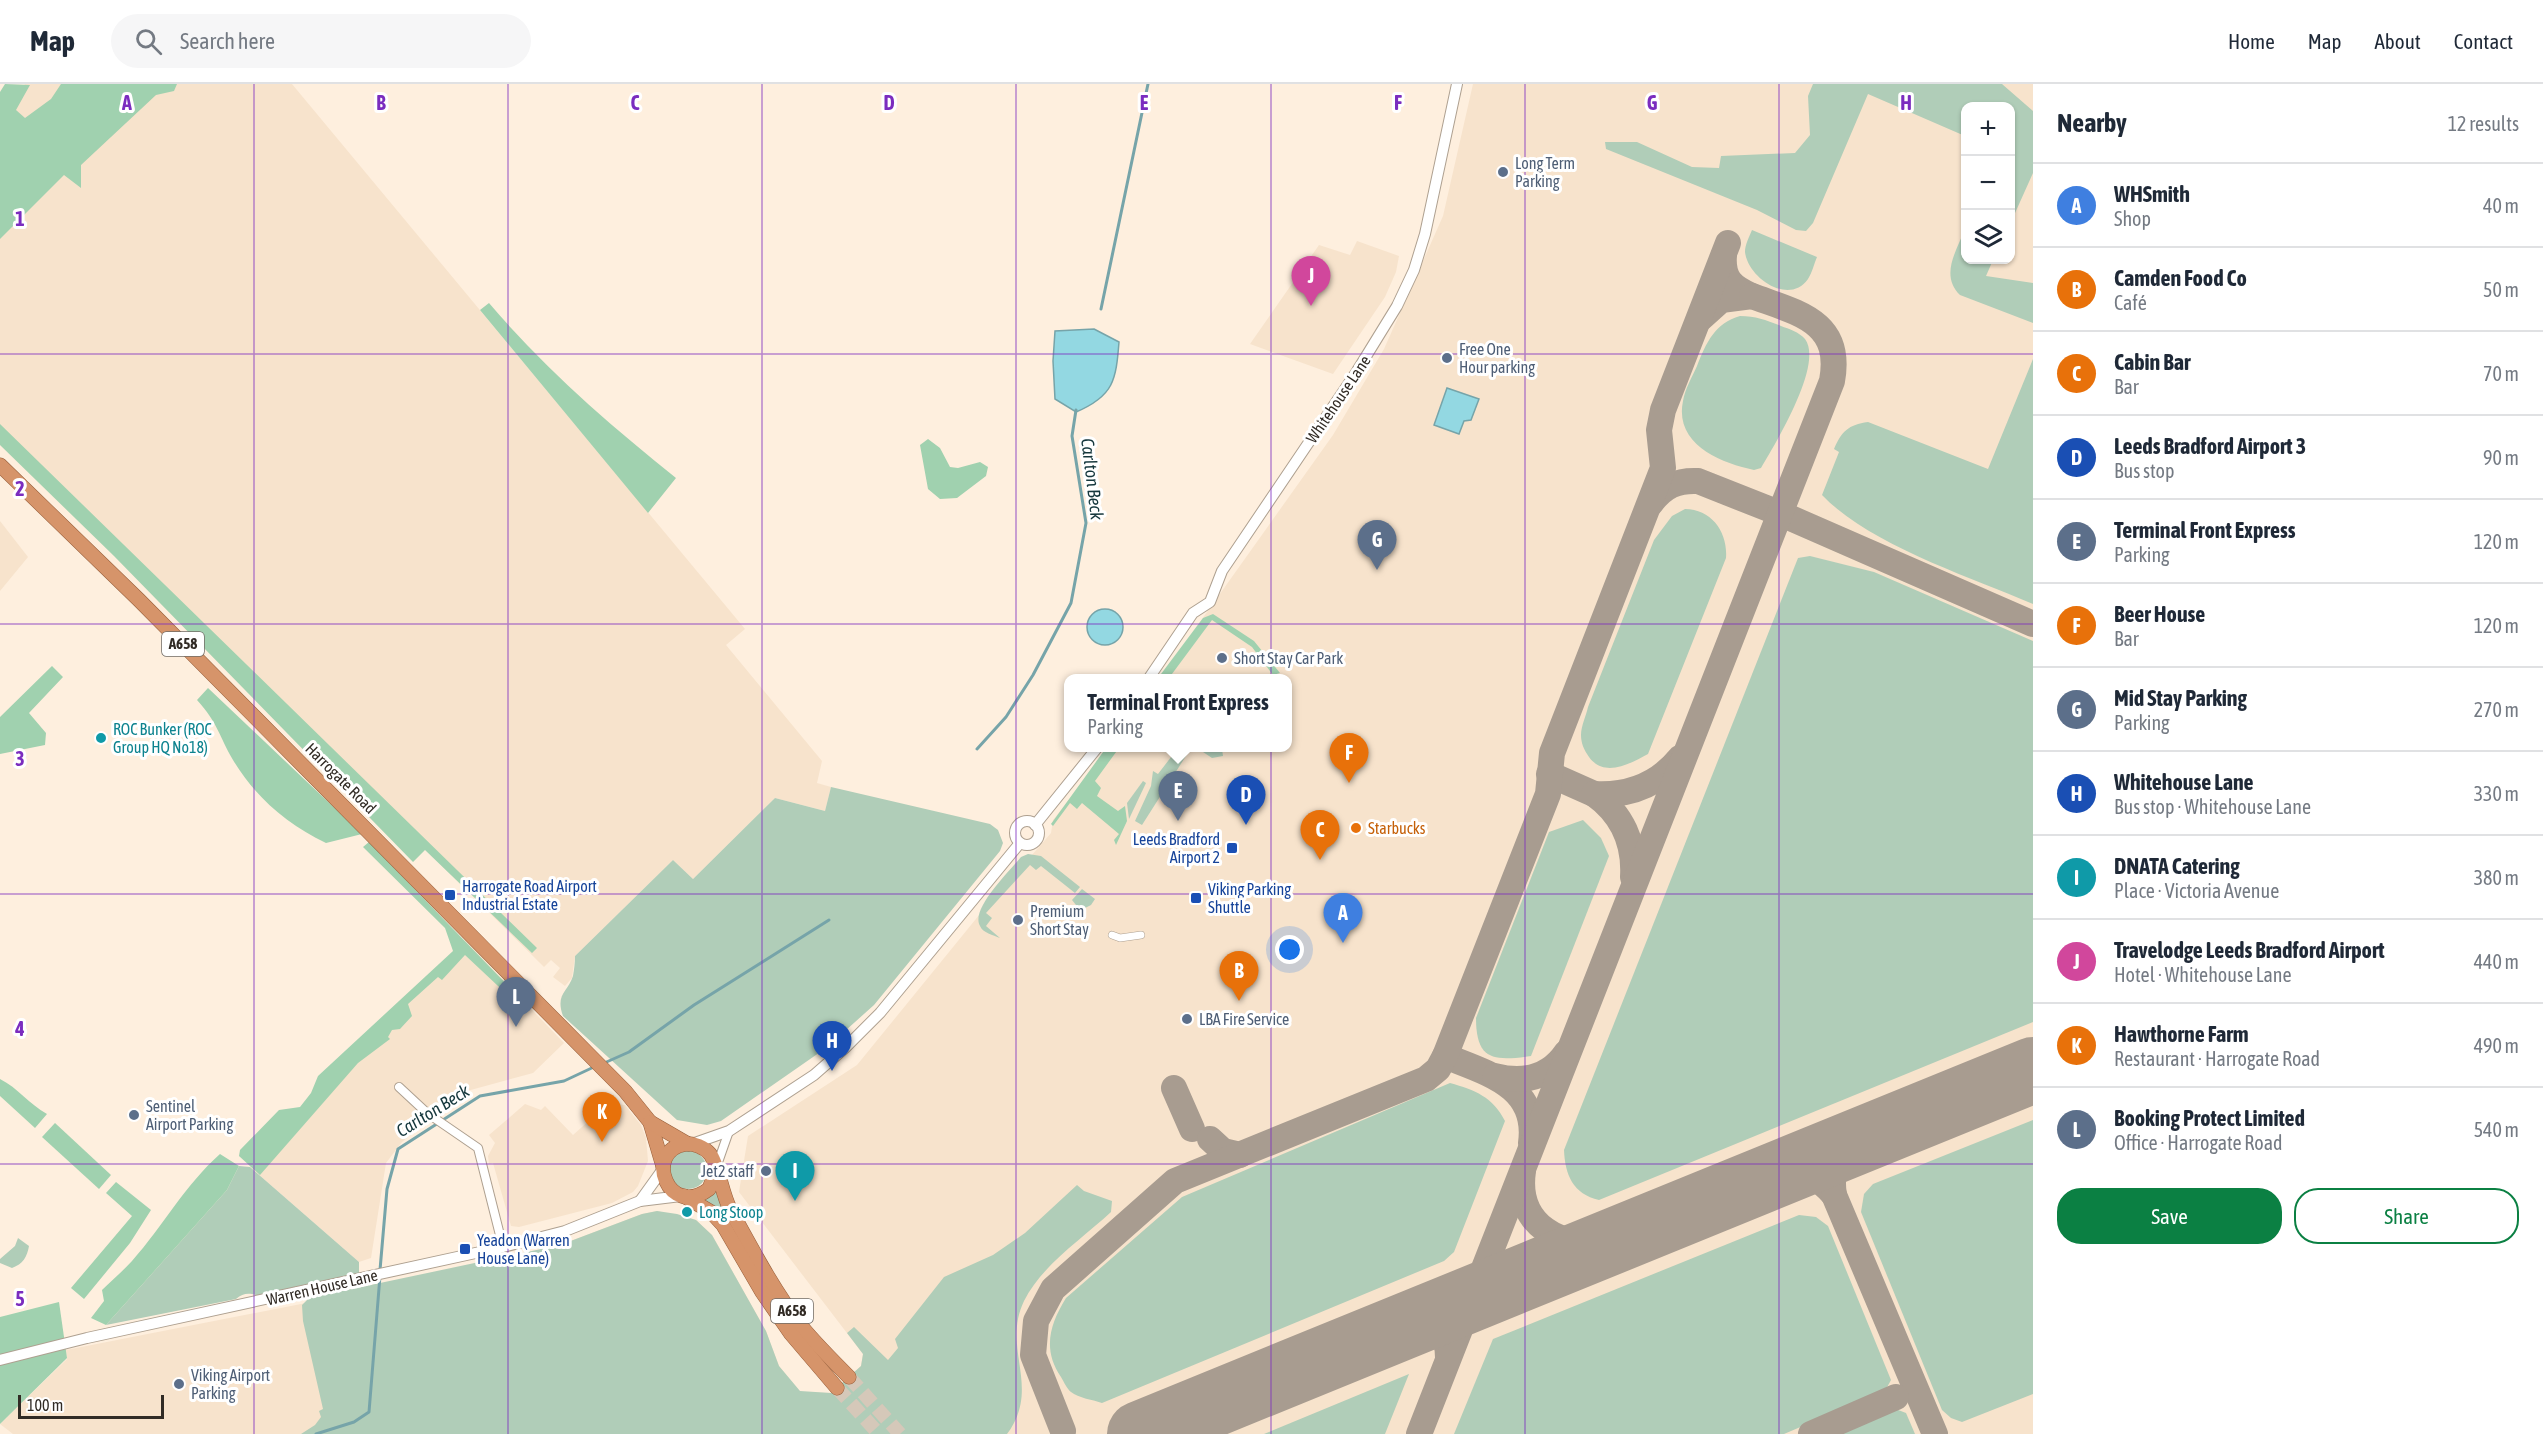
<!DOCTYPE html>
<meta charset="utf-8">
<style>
body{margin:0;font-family:"Asap Condensed",sans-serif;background:#f6f6f7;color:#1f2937}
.controls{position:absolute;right:18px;top:18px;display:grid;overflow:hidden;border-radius:12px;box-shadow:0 2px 4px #0004}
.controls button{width:54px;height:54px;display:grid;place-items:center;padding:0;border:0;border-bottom:2px solid #e0e1e3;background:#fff;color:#1f2937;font:30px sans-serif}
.scale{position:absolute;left:18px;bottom:15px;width:146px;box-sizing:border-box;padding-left:6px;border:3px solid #312b25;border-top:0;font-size:16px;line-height:21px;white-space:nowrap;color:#312b25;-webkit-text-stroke:4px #fff;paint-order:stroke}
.you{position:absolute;left:1290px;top:866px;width:21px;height:21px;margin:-15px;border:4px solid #fff;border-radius:50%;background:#1a73e8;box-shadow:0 0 0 9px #1a73e833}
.badge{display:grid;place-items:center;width:39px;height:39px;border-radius:50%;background:#0b8043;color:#fff;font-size:20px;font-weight:700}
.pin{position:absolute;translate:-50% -50px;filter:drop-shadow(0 2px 3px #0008)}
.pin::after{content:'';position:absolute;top:32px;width:21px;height:18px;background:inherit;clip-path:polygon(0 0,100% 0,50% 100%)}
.popup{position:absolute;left:1064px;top:590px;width:228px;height:78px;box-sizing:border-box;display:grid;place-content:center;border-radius:12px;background:#fff;filter:drop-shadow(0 2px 4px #0005);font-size:20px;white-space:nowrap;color:#747a83}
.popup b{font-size:22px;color:#1f2937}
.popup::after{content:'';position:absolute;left:50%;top:100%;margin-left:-12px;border:12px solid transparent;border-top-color:#fff}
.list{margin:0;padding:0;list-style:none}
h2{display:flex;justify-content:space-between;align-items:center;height:78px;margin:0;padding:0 24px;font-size:26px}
h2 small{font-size:20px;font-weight:400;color:#747a83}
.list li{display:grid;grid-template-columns:39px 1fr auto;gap:18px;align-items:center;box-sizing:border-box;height:84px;padding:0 24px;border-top:2px solid #e0e1e3}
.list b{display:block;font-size:22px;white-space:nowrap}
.list p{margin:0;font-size:20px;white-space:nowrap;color:#747a83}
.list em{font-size:20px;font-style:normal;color:#747a83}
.actions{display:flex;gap:12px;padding:18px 24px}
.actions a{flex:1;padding:14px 0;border:2px solid #0b8043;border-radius:24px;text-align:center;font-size:21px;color:#0b8043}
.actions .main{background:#0b8043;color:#fff}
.icon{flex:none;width:33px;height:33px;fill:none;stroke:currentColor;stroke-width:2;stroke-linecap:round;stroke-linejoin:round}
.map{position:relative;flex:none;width:2033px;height:1350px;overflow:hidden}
header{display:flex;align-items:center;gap:36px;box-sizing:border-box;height:84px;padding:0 30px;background:#fff;border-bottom:2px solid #e0e1e3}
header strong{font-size:28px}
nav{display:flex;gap:33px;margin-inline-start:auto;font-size:21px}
.search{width:420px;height:54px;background:#f6f6f7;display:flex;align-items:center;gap:15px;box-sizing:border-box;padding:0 21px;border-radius:33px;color:#747a83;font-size:22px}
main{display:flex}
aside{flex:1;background:#fff}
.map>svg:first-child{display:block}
.built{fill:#f7e3cc;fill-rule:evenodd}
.green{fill:#b0cdb8}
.forest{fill:#a0d1af}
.water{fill:#93d8e2;stroke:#76a4a9;stroke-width:1.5}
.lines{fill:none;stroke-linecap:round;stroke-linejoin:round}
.stream{stroke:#76a4a9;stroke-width:3}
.taxiway{stroke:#a89c90;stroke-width:26}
.runway{stroke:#a89c90;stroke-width:66}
.trunk-tunnel{stroke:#d5c8b9;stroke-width:14;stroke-dasharray:14 7;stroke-linecap:butt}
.pedestrian-casing{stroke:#aea090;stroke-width:8}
.minor-casing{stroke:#aea090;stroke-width:10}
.tertiary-casing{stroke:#aea090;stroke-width:12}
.trunk-casing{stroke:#965e3a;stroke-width:15}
.pedestrian{stroke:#fff;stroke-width:7}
.minor{stroke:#fff;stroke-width:8}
.tertiary{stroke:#fff;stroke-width:10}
.trunk{stroke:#d6946a;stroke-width:14}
.grid{fill:none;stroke:#7b2cbf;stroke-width:1.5;stroke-opacity:0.55}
.service-dot{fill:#5c6f8a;stroke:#fff;stroke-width:2}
.culture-dot{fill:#0f9aa8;stroke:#fff;stroke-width:2}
.food-dot{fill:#e8710a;stroke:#fff;stroke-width:2}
.transit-dot{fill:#1a4fb4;stroke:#fff;stroke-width:2}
.labels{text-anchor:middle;stroke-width:6;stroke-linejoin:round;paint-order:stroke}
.shield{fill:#fff;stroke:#6f6b66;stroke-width:1.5}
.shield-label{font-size:15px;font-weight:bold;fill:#312b25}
.service-label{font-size:16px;fill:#4e5e75;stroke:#fff;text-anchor:start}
.street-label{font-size:16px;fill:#312b25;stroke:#fff}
.culture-label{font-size:16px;fill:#0d838f;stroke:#fff;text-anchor:start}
.food-label{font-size:16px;fill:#c56008;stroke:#fff;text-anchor:start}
.transit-label{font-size:16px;fill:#164399;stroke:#fff;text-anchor:start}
.water-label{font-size:18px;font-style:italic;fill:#15373c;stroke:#fff}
.grid-label{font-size:20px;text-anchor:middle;font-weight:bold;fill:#7b2cbf;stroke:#fff;stroke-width:6;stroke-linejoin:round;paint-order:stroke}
</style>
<header>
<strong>Map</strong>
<div class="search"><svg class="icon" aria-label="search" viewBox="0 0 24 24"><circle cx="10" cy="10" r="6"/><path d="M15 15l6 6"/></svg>Search here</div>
<nav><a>Home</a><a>Map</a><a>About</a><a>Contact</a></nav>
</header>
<main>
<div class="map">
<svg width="2033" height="1350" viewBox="0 0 2033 1350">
<rect width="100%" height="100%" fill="#feefde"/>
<g class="built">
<polygon points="25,0 292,0 745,545 726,561 822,677 817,699 831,703 825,727 775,714 693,795 673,776 575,872 572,894 565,902 553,893 560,884 551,876 544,883 0,344 0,43"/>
<path d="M1473,0H2033V1350H13L0,1340L67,1275L66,1266L423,1196L440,1189L560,1161L642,1130L657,1127L696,1136L712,1151L766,1247L779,1282L800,1308L831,1309L861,1282L863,1270L739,1108L748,1052L857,981L1024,776L1032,771L1051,749L1053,736L1110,664H1288V594H1160L1333,351L1384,265L1443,132ZM1966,22H2010V176H1966Z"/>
<polygon points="1357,157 1399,172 1396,188 1385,213 1333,290 1250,260 1319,161 1350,171"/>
<polygon points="0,437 28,473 0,507"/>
<polygon points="465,856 564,959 533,989 467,1007 402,1058 386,1079 371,1174 359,1178 250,1083"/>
<polygon points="609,1019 625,1021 641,1041 646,1054 648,1077 638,1102 633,1108 612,1119 519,1143 511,1142 493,1079 489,1080 488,1072 495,1059 489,1051 525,1020 541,1026 545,1022 573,1051"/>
</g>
<g class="green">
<polygon points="1813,0 2002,0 2033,27 2033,89 2011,138 2010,22 1966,22 1965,52 1868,10 1813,139 1806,147 1796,146 1757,126 1606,65 1605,58 1637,58 1692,83 1719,84 1721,72 1795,69 1810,51 1808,12"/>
<path d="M1965,145L1966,176H1993L1986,192L2033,199V239L1960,211C1940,191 1956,168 1965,145Z"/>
<path d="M1752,146L1817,173C1814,180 1812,189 1808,195C1789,222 1748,194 1745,168C1745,161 1749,153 1752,146Z"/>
<path d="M1740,232C1756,232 1766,236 1781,242C1789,245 1799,248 1805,255C1824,280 1775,360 1761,384L1754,386C1720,379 1674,360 1683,317C1685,305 1692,293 1697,282C1706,259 1715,239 1740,232Z"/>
<path d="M2033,275V520C1968,492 1870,461 1822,411L1839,368L1834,365C1842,347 1848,341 1868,338L1988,385Z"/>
<path d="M1685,425C1712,425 1728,449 1726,474L1648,670C1630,680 1604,694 1589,673C1584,666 1581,659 1581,651C1581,642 1586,632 1588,623L1654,456L1672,432Z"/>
<path d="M1810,472L1874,488L2033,557V938L1599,1116C1573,1110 1565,1091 1564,1066L1798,474Z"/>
<polygon points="1178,664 1191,664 1142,741 1135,737 1151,702 1153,687 1158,690"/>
<polygon points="1197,664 1222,665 1223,672 1212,674"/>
<polygon points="1143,697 1146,699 1129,735 1127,719"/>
<path d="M831,703L990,740L998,746L1003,759L1000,767L874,921L826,964L721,1037L707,1041L677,1036L563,932C555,910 568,908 573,892C574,886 575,879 575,872L673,776L693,795L775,714L825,727Z"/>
<path d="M1583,736L1601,754L1609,772L1531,972C1494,977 1476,977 1476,934L1549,748Z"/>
<path d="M1028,770L1041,772L1080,803L1075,809L1041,782L1036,786L1030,781L986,829L992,834L986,842L1000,854C993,851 983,849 980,842C970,825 1010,787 1021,773Z"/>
<polygon points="1082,805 1095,815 1091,821 1079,827 1073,824 1076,821 1072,816"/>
<path d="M1450,999C1475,1006 1493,1013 1505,1037L1454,1168L1444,1177L1102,1319C1094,1316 1078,1314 1071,1308C1067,1305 1064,1298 1061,1293C1042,1265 1050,1240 1066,1214L1182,1113Z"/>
<polygon points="2033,1036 2033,1310 1962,1338 1951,1334 1942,1326 1861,1128 1864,1110 1873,1100"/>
<circle cx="688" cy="1086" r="19"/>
<path d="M239,1082L250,1083L359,1178V1189L259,1212C250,1209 244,1208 236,1215L106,1241L227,1106Z"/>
<path d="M1077,1101L1084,1107L1112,1117L1111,1128C1082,1155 1042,1181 1024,1217C1001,1265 1042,1303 1007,1350H301L315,1341L321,1333L319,1327L323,1325L303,1237L302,1221L309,1214L560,1161L642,1130L657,1127L677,1130L696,1136L712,1151L766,1247L779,1282L800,1307L831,1309L861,1282L863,1270L847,1249L854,1243L888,1276L898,1264L895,1255L944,1193L993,1171L1025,1149Z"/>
<polygon points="717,1105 763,1192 703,1118"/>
<polygon points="1799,1131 1816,1133 1828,1142 1891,1296 1885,1307 1784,1350 1454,1350 1493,1255"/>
<path d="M18,1154L29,1162C27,1173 23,1180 12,1184L0,1179V1175L15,1162Z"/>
<polygon points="1409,1290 1385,1350 1264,1350"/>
<polygon points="1893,1324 1906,1329 1915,1350 1835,1350"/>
</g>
<g class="forest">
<polygon points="5,0 30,1 16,26 25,34 51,15 61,0 177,0 174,7 156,11 81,81 81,104 64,91 0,155 0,8"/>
<path d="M489,219C545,285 609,340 676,394L648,429L480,226Z"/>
<polygon points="0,340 537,864 532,869 425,766 413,778 114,472 0,361"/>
<polygon points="928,355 940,364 950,383 958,384 980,378 988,383 986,392 957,414 940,415 928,405 920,361"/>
<polygon points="1213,530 1254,557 1280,589 1273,591 1252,563 1212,536 1169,594 1158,594 1203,534"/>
<polygon points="52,582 63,593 29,629 46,649 45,661 0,670 0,633"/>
<path d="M208,604L362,750L326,759C287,740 256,714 233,676C219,652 218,639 197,616Z"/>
<polygon points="1106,664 1119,664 1095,697 1101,704 1097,712 1118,727 1125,722 1127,737 1116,761 1114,756 1119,750 1082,719 1077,725 1070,719 1053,742 1051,740"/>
<polygon points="369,758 519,913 515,918 465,871 442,896 438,893 408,920 412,932 400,945 392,946 388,953 390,955 358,979 260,1091 239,1072 240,1066 279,1026 300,1023 311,1009 318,992 453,867 445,844 363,763"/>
<path d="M0,995C18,1004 29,1020 47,1030L35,1044L0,1012Z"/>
<polygon points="55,1039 111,1091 99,1105 42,1053"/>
<path d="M220,1070L239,1082L227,1106L106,1241L91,1234L104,1217L102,1206C112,1196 123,1187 132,1177C163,1142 185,1101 220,1070Z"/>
<polygon points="116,1098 151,1126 130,1159 84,1215 71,1204 132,1132 106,1109"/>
<polygon points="59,1218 67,1274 0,1340 0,1233"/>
</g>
<g class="water">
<path d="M1094,245L1119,258C1116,296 1114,312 1076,328L1055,315L1053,277L1055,247Z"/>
<polygon points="1447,304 1479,315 1471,336 1464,337 1459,350 1434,341"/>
<circle cx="1105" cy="543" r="18"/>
</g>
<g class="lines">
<g class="stream">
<polyline points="1101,225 1148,0"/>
<polyline points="977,665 1006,633 1033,591 1071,519 1086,439 1072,352 1076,326"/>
<polyline points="602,980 629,968 694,921 829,836"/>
<polyline points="380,1186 387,1105 398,1065 480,1012 564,997 596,982"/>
<polyline points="316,1350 354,1338 369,1328 380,1192"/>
</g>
<g class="taxiway">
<path d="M1701,234L1721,216L1752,212C1732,203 1722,195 1724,171"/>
<path d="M1651,419C1664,402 1677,396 1698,397L1779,429L2033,540"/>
<polyline points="1549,690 1594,710"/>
<path d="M1633,793C1635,759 1622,730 1594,710C1629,712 1658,701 1680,674"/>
<path d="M1445,972C1487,989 1539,1002 1531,1059"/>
<path d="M1495,992C1523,999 1549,994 1566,969"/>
<polyline points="1174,1004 1192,1045"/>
<polyline points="1210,1055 1223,1067 1240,1071"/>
<path d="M1523,1087C1515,1142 1562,1165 1609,1159"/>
<path d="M1777,1091C1802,1086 1818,1092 1834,1111C1830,1086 1837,1073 1857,1058"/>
<polyline points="1834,1111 1935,1350"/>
<polyline points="1425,1234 1444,1224 1474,1197"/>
<polyline points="1467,1236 1484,1217 1518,1196"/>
<path d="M1399,1244C1425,1238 1449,1242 1448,1274"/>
<polyline points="1063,1347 1033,1271 1036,1237 1053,1205 1175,1097 1426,995 1438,985 1445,972 1548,710 1552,669 1663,384 1659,346 1663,326 1728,159"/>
<polyline points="1143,1348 1175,1344 1189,1350"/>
<polyline points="1198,1350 1204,1333 1234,1311"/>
<path d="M1419,1350L1832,297C1843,237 1798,229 1752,212"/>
<polyline points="1811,1350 1896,1313"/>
</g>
<polyline class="runway" points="1140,1350 2033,986"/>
<g class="trunk-tunnel">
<polyline points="849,1293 900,1350"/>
<polyline points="837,1304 879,1350"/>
</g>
<defs>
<polyline id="pedestrian" points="1112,851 1120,854 1141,851"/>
<g id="minor">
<polyline points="399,1003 427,1029 478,1064 503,1163"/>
<polyline points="716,1084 729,1047"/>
</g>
<g id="tertiary">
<polyline points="1149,594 1193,529 1210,518 1222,487 1357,287 1397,222 1414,186 1425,150 1457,0"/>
<circle cx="1027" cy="749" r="12"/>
<polyline points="1035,741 1097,664"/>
<polyline points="692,1060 729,1047 814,991 846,963 880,929 1020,759"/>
<polyline points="640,1117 663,1085"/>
<polyline points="0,1276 87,1254 503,1163 565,1147 640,1117 681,1112"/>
</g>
<g id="trunk">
<polyline points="0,381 139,516 625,1007 650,1038 663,1082"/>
<polyline points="650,1038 688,1060"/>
<path d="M716,1087L709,1105C668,1136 643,1067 685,1060C694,1059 704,1063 710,1070C718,1080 722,1110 730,1125C752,1165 774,1207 802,1243C816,1260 833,1277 849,1293"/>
<polyline points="684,1112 711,1128 723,1141 762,1208 791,1250 837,1304"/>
</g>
</defs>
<use href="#pedestrian" class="pedestrian-casing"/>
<use href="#minor" class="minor-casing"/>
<use href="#tertiary" class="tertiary-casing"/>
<use href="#trunk" class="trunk-casing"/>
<use href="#pedestrian" class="pedestrian"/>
<use href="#minor" class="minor"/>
<use href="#tertiary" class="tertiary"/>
<use href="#trunk" class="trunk"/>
</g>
<path class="grid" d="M254,0V1350M508,0V1350M762,0V1350M1016,0V1350M1271,0V1350M1525,0V1350M1779,0V1350M0,270H2033M0,540H2033M0,810H2033M0,1080H2033"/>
<g class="service-dot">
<circle cx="1503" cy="88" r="6"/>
<circle cx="1447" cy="274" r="6"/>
<circle cx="1222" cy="574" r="6"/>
<circle cx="1018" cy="836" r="6"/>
<circle cx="1187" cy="935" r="6"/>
<circle cx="134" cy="1031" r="6"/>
<circle cx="766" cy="1087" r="6"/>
<circle cx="179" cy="1300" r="6"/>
</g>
<g class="culture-dot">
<circle cx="101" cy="654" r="6"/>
<circle cx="687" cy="1128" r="6"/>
</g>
<circle class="food-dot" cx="1356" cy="744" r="6"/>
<g class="transit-dot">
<rect x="1226" y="758" width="12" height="12" rx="3"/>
<rect x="444" y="805" width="12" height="12" rx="3"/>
<rect x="1190" y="808" width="12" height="12" rx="3"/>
<rect x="459" y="1159" width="12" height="12" rx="3"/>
</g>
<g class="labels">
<g class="shield">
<rect x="162" y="548" width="42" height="24" rx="4.5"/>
<rect x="771" y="1215" width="42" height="24" rx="4.5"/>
</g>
<g class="shield-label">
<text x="183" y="565">A658</text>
<text x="792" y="1232">A658</text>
</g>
<g class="service-label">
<text x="1515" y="85">Long Term<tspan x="1515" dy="18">Parking</tspan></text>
<text x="1459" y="271">Free One<tspan x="1459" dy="18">Hour parking</tspan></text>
<text x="1234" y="580">Short Stay Car Park</text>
<text x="1030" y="833">Premium<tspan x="1030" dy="18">Short Stay</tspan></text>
<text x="1199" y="941">LBA Fire Service</text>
<text x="146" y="1028">Sentinel<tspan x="146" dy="18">Airport Parking</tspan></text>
<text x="754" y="1093" text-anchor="end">Jet2 staff</text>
<text x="191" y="1297">Viking Airport<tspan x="191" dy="18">Parking</tspan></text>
</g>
<g class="street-label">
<text transform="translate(1338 315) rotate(-56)" y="6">Whitehouse Lane</text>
<text transform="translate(341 694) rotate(45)" y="6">Harrogate Road</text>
<text transform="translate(322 1203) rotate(-13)" y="6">Warren House Lane</text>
</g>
<g class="culture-label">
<text x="113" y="651">ROC Bunker (ROC<tspan x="113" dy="18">Group HQ No18)</tspan></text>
<text x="699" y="1134">Long Stoop</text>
</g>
<g class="food-label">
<text x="1368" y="750">Starbucks</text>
</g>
<g class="transit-label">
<text x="1220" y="761" text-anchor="end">Leeds Bradford<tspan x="1220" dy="18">Airport 2</tspan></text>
<text x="462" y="808">Harrogate Road Airport<tspan x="462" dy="18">Industrial Estate</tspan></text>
<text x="1208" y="811">Viking Parking<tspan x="1208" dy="18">Shuttle</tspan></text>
<text x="477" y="1162">Yeadon (Warren<tspan x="477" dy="18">House Lane)</tspan></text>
</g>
<g class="water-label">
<text transform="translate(1092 395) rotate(83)" y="6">Carlton Beck</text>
<text transform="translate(433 1027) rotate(-32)" y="6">Carlton Beck</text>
</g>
</g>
<g class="grid-label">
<text x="127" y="26">A</text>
<text x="381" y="26">B</text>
<text x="635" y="26">C</text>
<text x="889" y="26">D</text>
<text x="1144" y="26">E</text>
<text x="1398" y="26">F</text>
<text x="1652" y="26">G</text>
<text x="1906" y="26">H</text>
<text x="20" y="142">1</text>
<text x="20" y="412">2</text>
<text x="20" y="682">3</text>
<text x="20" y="952">4</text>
<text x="20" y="1222">5</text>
</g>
</svg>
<div class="controls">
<button>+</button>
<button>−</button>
<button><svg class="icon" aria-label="layers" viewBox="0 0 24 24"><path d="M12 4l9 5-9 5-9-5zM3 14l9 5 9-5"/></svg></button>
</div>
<div class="scale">100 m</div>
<div class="you"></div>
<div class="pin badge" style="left:1343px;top:859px;background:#3f7fe0">A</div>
<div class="pin badge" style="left:1239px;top:917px;background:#e8710a">B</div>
<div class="pin badge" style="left:1320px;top:776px;background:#e8710a">C</div>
<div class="pin badge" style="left:1246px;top:741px;background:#1a4fb4">D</div>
<div class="pin badge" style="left:1178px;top:737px;background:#5c6f8a">E</div>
<div class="popup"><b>Terminal Front Express</b>Parking</div>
<div class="pin badge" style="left:1349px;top:699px;background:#e8710a">F</div>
<div class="pin badge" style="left:1377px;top:486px;background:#5c6f8a">G</div>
<div class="pin badge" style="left:832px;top:987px;background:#1a4fb4">H</div>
<div class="pin badge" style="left:795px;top:1117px;background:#0f9aa8">I</div>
<div class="pin badge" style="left:1311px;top:222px;background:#d1479c">J</div>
<div class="pin badge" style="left:602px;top:1058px;background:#e8710a">K</div>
<div class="pin badge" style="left:516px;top:943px;background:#5c6f8a">L</div>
</div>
<aside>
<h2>Nearby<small>12 results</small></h2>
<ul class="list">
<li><span class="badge" style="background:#3f7fe0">A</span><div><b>WHSmith</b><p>Shop</p></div><em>40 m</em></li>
<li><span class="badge" style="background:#e8710a">B</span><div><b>Camden Food Co</b><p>Café</p></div><em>50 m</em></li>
<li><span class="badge" style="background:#e8710a">C</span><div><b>Cabin Bar</b><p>Bar</p></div><em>70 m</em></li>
<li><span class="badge" style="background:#1a4fb4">D</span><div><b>Leeds Bradford Airport 3</b><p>Bus stop</p></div><em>90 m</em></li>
<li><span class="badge" style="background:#5c6f8a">E</span><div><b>Terminal Front Express</b><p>Parking</p></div><em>120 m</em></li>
<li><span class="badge" style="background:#e8710a">F</span><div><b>Beer House</b><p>Bar</p></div><em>120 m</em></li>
<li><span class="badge" style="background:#5c6f8a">G</span><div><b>Mid Stay Parking</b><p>Parking</p></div><em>270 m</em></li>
<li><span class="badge" style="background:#1a4fb4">H</span><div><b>Whitehouse Lane</b><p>Bus stop · Whitehouse Lane</p></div><em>330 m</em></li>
<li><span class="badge" style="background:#0f9aa8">I</span><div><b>DNATA Catering</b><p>Place · Victoria Avenue</p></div><em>380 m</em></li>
<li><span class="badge" style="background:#d1479c">J</span><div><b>Travelodge Leeds Bradford Airport</b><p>Hotel · Whitehouse Lane</p></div><em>440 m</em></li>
<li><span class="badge" style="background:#e8710a">K</span><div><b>Hawthorne Farm</b><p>Restaurant · Harrogate Road</p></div><em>490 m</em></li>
<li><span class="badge" style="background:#5c6f8a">L</span><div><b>Booking Protect Limited</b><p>Office · Harrogate Road</p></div><em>540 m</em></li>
</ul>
<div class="actions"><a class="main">Save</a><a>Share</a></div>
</aside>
</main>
